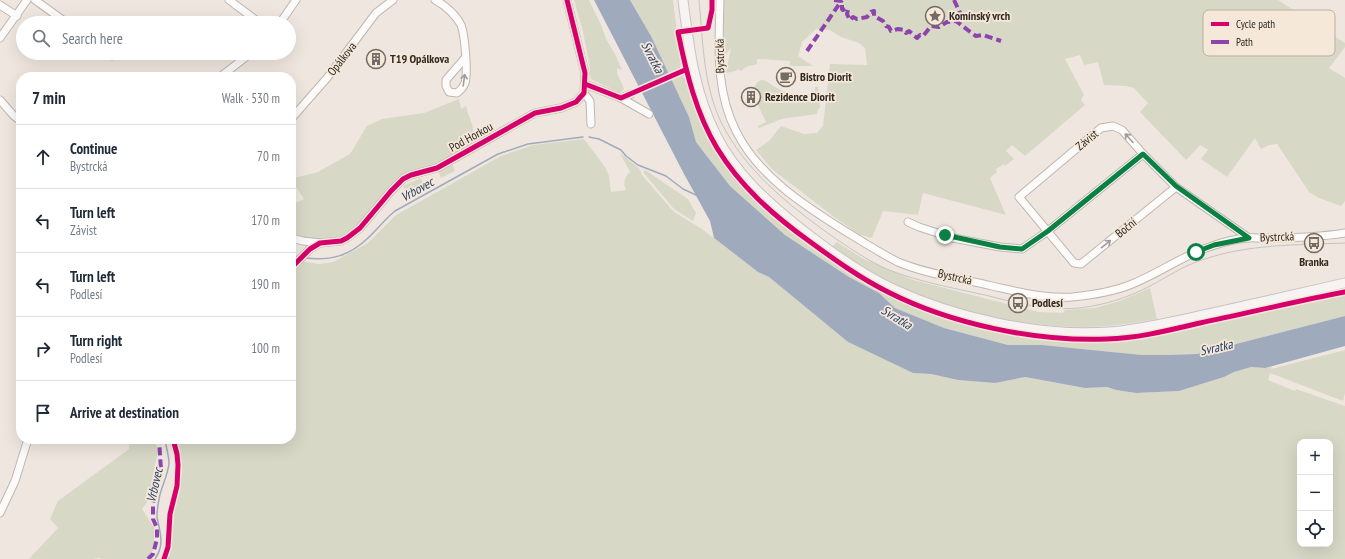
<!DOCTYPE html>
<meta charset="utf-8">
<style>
body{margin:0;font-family:"PT Sans Narrow",sans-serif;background:#f6f6f7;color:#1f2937}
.controls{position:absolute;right:12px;bottom:12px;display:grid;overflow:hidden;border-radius:8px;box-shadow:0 4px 16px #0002}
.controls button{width:36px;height:36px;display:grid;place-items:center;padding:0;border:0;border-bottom:1px solid #e0e1e3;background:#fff;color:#1f2937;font:20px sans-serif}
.stop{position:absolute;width:12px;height:12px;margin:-9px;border:3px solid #0b8043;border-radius:50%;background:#fff}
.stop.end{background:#0b8043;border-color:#fff;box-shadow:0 1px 4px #0008}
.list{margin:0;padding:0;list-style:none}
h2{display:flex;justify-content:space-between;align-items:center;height:52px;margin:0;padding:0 16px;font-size:17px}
h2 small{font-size:13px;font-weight:400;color:#747a83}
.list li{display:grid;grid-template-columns:26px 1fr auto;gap:12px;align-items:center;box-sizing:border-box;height:64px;padding:0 16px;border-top:1px solid #e0e1e3}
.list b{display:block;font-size:15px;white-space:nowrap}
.list p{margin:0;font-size:13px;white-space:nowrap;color:#747a83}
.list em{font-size:13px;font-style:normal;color:#747a83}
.icon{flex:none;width:22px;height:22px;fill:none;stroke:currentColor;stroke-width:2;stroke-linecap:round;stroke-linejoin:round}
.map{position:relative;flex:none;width:1345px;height:559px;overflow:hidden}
.search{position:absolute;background:#fff;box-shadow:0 4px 16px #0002;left:16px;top:16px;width:280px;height:44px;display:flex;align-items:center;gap:10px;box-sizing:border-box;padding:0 14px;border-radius:22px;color:#747a83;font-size:15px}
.panel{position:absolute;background:#fff;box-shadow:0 4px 16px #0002;left:16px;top:72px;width:280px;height:372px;border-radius:16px}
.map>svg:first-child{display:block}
.green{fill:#d8d8c7;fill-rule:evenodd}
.water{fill:#a0aabd}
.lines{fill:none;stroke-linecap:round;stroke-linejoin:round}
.stream{stroke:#a0aabd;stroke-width:1.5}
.minor-casing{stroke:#bdb7b1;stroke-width:9}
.major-casing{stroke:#c8c3c0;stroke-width:11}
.minor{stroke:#fdfbfa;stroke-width:7}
.major{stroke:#f7f3f2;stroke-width:9}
.tram{stroke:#c5c3c1;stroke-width:1}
.quiet{stroke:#8e44ad;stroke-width:4;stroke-dasharray:8 4;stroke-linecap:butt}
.cycleway-casing{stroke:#f6e8d8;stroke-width:8}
.cycleway{stroke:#d6006c;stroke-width:5}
.oneway{stroke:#a09c99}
.route{stroke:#0b8043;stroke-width:5}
.labels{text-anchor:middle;stroke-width:3.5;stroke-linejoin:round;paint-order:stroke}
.poi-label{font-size:12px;font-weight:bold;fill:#2e2923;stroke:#f6e8d8;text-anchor:start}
.street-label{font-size:12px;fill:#2e2923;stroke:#f6e8d8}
.water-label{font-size:13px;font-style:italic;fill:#27406b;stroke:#f6e8d8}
.key{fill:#f6e8d8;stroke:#baafa2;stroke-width:1}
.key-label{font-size:11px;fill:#2e2923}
</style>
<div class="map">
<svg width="1345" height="559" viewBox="0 0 1345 559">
<rect width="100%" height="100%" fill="#efe7df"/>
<g class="green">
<path d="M574,0H589L602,27L606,39L615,54L622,70L617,68C616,76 622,81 624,89L620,93L591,79L589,62L583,32Z"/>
<path d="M630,0H673L681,64C679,70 678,73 684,76C686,85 691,93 694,102C718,164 751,199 804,239C831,260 859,279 889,294C951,325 1038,344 1108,340C1139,339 1170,331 1200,325C1248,314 1296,303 1345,294V316L1197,354L1167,355H1142L1042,345H1008L944,328L895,308L879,293L849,277L785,235L730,186L696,142L689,117L651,36Z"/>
<polygon points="724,0 1278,0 1345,43 1345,47 1329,68 1345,78 1345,201 1341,206 1319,198 1309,192 1277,144 1269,145 1261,149 1255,138 1227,177 1201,159 1208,150 1200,145 1186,160 1140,112 1148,103 1134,88 1126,86 1104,85 1098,62 1084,65 1080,55 1065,59 1084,95 1081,100 1085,105 1025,156 1012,145 1006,151 1014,159 1005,166 1004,164 996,169 997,172 990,178 1006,215 923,193 918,215 883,211 872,238 858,234 833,216 773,170 756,150 769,141 781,126 804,134 817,133 823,126 830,64 867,65 865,48 859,43 841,37 830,30 816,29 802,42 798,56 813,66 790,66 790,61 757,59 757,64 746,67 741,71 738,69 736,71 726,73 731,48 723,57"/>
<path d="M762,80C768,81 771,85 777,88C788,95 802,95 815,94V87H818L820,108L818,109L817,114L782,119L759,128L758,126L766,122C761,111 745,85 762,80Z"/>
<path d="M459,99L461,109L466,106C468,117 474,123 473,134L470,136L473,145L434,166L402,177L395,181L368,215L352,232L339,238L325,241L309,239L292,235L291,203L298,202L304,199L291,179L318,172L350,154L367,126L382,119L424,113Z"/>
<path d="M584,139L605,167L609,176L611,192L626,190C623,182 624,178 630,172L620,153L639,168L642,175L674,212L702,229L758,272L769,277L848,342L913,373L931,374L958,380L995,383L1025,377L1085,388L1107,387L1116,390L1136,393L1179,391L1224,377L1234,372L1251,367L1265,368L1272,366L1271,369L1345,350V393L1343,401L1270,373L1268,380L1295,391L1296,389L1345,406V559H168L167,556L169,547L174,517L171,514C179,485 183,469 174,439H291V270L300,261L319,264L333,262L368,243L396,215L501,156L533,145ZM1300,442H1330V544H1300Z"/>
<polygon points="452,164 455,171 441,178 438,171"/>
<polygon points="645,170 688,199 696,213 693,221 674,209 643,172"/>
<polygon points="421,178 424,186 407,194 403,186"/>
<path d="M837,242L862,258L913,280L1039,312L1063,313L1065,310L1095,308L1120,301L1150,288L1157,319C1133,323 1109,327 1084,327C1000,327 900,300 833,246Z"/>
<polygon points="129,439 155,439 158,452 154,469 157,486 156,490 142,509 154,527 154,549 146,559 102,559 98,558 94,559 29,559 58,528 50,519 58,501 129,449"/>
</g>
<polygon class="water" points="594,0 630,0 651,36 689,117 696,142 730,186 785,235 849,277 879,293 895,308 944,328 1008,345 1042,345 1142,355 1167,355 1197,354 1345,316 1345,346 1265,368 1251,367 1234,372 1224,377 1179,391 1136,393 1116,390 1107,387 1085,388 1025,377 995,383 958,380 931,374 913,373 848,342 769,277 758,272 714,238 710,221 684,174"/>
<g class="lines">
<g class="stream">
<polyline points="589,137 599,139 621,150 626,156 638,165 666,176 683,189 696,195"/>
<polyline points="291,255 299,257"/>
<path d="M305,258C331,261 349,256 368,238C378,229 385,219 395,211L498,154L528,144L583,137"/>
<polyline points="168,557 169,559"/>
<path d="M155,559C165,544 160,533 157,517C157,512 158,504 159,499C161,487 168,476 169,463C169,456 166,447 165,439"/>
</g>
<defs>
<g id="minor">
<polyline points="35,0 67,23"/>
<polyline points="229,0 260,23"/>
<path d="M435,0C445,5 456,15 461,25C465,35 468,73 465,83C463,88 461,90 457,93L449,92L446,86V80L465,58"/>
<path d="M720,0C719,45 715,90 736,131C758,176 805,206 845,231C863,242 880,253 898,262C926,274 963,279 992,286C1019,292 1045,299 1072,297C1092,295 1113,292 1132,284C1160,273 1183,255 1212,246C1223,242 1236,239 1248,238C1254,237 1261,239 1268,238C1293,238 1320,237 1345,233"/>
<polyline points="0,5 17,16"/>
<polyline points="280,23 296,0"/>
<polyline points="0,38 27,0"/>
<polyline points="109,53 112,56"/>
<polyline points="220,77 251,53"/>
<polyline points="585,84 621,98 649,114"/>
<polyline points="584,93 590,101 591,124"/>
<polyline points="621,98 631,94"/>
<polyline points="0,100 14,116 21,121"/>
<polyline points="291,119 327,78 376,13 393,0"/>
<polyline points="1176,187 1081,264 1074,263 1019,197 1101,128 1113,126 1122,130 1143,154 1176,187 1249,238"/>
<polyline points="908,222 919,227 953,238 1000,247 1022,249 1048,231 1143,154"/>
<polyline points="291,238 303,241 320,243"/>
<polyline points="299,260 310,249 320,243 341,241 347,238 360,228 391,191 403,179 411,175 437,168 535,113 561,108 576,102 584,93 585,73 567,0"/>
<polyline points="0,513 15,481 28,439"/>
</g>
<path id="major" d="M683,0C689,47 694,92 716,135C735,173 767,202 800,228C828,250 859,273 891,288C955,318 1039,337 1109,332C1144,329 1179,320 1213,313C1257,303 1301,293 1345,283"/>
</defs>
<use href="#minor" class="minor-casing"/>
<use href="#major" class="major-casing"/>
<use href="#minor" class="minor"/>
<use href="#major" class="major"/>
<path class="tram" d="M699,0C703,41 703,84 721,122C745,170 786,203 829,234C848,247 868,261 889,270C920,282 953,288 985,295C1016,303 1047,311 1079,308C1105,305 1127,298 1150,286C1167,277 1183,266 1202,260C1247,244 1297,245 1345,243"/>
<g class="quiet">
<polyline points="834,0 842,1 842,9 843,10 846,8 848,10 847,14 850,20 853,17 857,19 867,17 871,12 874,11 874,16 883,21 886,26 889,27 891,31 898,29 904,30 906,33 909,31 917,38 920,35 923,36 931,26 939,27 947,22 956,21 973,34 976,36 983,35 1001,41"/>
<polyline points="954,0 961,15 961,19 956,21"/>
<polyline points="807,51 842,0"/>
<polyline points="148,559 153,554 157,539 157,528 153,519 153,504 161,470 159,439"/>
</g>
<defs>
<g id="cycleway">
<path d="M712,0V10L708,28L678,32C686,72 696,113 717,148C740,186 773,215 809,241C835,260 860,278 888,292C951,324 1036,342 1107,339C1139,338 1170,330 1200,323C1248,313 1297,301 1345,292"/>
<polyline points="585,84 621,98 685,70"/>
<polyline points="291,268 310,249 320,243 341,241 347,238 360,228 391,191 403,179 411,175 437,168 535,113 561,108 576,102 584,93 585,73 567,0"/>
<polyline points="164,559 168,547 170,514 177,486 178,465 177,454 173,439"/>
</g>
</defs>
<use href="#cycleway" class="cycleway-casing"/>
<use href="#cycleway" class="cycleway"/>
</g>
<defs><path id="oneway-shaft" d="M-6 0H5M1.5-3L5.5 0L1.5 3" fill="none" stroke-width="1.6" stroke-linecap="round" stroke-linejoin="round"/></defs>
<g class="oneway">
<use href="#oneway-shaft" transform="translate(464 80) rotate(-82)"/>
<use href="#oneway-shaft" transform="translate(1129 138) rotate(-132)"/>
<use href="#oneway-shaft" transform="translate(1106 244) rotate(-39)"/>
</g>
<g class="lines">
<polyline class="route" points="945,235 1000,247 1022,249 1048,231 1143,154 1176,186 1249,238 1214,245 1196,252"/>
</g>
<defs>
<symbol id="sight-ring" viewBox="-11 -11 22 22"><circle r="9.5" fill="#f6e8d8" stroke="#726c65" stroke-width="1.5"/><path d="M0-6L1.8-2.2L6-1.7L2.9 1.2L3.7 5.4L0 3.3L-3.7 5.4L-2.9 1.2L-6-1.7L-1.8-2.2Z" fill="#726c65"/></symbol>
<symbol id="building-ring" viewBox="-11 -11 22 22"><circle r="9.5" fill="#f6e8d8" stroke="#726c65" stroke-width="1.5"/><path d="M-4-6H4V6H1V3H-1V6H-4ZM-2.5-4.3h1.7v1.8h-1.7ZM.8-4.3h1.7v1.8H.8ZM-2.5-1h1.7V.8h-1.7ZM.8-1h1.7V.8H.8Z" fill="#726c65"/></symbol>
<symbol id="cafe-ring" viewBox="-11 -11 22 22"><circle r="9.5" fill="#f6e8d8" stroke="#726c65" stroke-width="1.5"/><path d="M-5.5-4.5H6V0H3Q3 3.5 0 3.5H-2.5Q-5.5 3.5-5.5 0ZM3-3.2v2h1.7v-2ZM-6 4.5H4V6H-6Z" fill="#726c65"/></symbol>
<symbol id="bus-ring" viewBox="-11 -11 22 22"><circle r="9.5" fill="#f6e8d8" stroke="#726c65" stroke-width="1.5"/><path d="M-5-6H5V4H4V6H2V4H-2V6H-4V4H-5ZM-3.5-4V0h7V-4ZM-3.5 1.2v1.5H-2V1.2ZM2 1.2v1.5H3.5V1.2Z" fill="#726c65"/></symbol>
</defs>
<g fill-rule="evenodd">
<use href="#sight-ring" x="924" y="5" width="22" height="22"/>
<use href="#building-ring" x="365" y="48" width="22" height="22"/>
<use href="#cafe-ring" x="775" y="66" width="22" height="22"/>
<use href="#building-ring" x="740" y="86" width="22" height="22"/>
<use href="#bus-ring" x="1303" y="232" width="22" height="22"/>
<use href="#bus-ring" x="1007" y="292" width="22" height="22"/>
</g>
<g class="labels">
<g class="poi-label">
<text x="949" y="20">Komínský vrch</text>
<text x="390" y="63">T19 Opálkova</text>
<text x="800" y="81">Bistro Diorit</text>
<text x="765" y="101">Rezidence Diorit</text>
<text x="1314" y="266" text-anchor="middle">Branka</text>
<text x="1032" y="307">Podlesí</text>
</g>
<g class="street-label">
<text transform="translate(720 56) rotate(-91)" y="4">Bystrcká</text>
<text transform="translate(342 59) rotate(-52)" y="4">Opálkova</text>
<text transform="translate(471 137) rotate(-29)" y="4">Pod Horkou</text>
<text transform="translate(1087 140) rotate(-40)" y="4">Závist</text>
<text transform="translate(1126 228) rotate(-39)" y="4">Boční</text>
<text transform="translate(1277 237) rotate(-2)" y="4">Bystrcká</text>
<text transform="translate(955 277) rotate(13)" y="4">Bystrcká</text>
</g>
<g class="water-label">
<text transform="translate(653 57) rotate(63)" y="5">Svratka</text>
<text transform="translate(417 189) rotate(-29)" y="5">Vrbovec</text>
<text transform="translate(897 317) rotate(32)" y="5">Svratka</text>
<text transform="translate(1216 347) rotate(-13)" y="5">Svratka</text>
<text transform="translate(154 485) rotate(-77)" y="5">Vrbovec</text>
</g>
</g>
<rect x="1203" y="10" width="132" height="46" rx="6" class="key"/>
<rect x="1211" y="22" width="18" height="4" fill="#d6006c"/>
<rect x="1211" y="40" width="18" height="4" fill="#8e44ad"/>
<g class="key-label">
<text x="1236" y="28">Cycle path</text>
<text x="1236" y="46">Path</text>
</g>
</svg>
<div class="controls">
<button>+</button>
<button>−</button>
<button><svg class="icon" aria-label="locate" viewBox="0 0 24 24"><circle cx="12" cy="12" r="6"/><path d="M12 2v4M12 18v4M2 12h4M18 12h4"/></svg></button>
</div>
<div class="stop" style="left:1196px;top:252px"></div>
<div class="stop end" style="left:945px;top:235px"></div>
<div class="search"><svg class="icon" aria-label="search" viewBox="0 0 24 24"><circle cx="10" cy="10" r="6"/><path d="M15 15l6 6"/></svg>Search here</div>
<section class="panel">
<h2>7 min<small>Walk · 530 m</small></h2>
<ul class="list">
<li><svg class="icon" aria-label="ahead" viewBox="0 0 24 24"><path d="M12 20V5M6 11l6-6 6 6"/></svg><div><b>Continue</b><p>Bystrcká</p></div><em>70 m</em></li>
<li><svg class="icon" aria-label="left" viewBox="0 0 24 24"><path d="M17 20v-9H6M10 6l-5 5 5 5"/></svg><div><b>Turn left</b><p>Závist</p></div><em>170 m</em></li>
<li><svg class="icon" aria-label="left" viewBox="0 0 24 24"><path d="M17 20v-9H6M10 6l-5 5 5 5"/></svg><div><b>Turn left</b><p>Podlesí</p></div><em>190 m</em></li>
<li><svg class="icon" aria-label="right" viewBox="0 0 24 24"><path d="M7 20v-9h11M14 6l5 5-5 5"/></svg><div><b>Turn right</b><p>Podlesí</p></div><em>100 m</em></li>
<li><svg class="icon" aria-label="arrive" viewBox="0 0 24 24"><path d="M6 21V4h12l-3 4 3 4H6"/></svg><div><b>Arrive at destination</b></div></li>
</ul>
</section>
</div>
